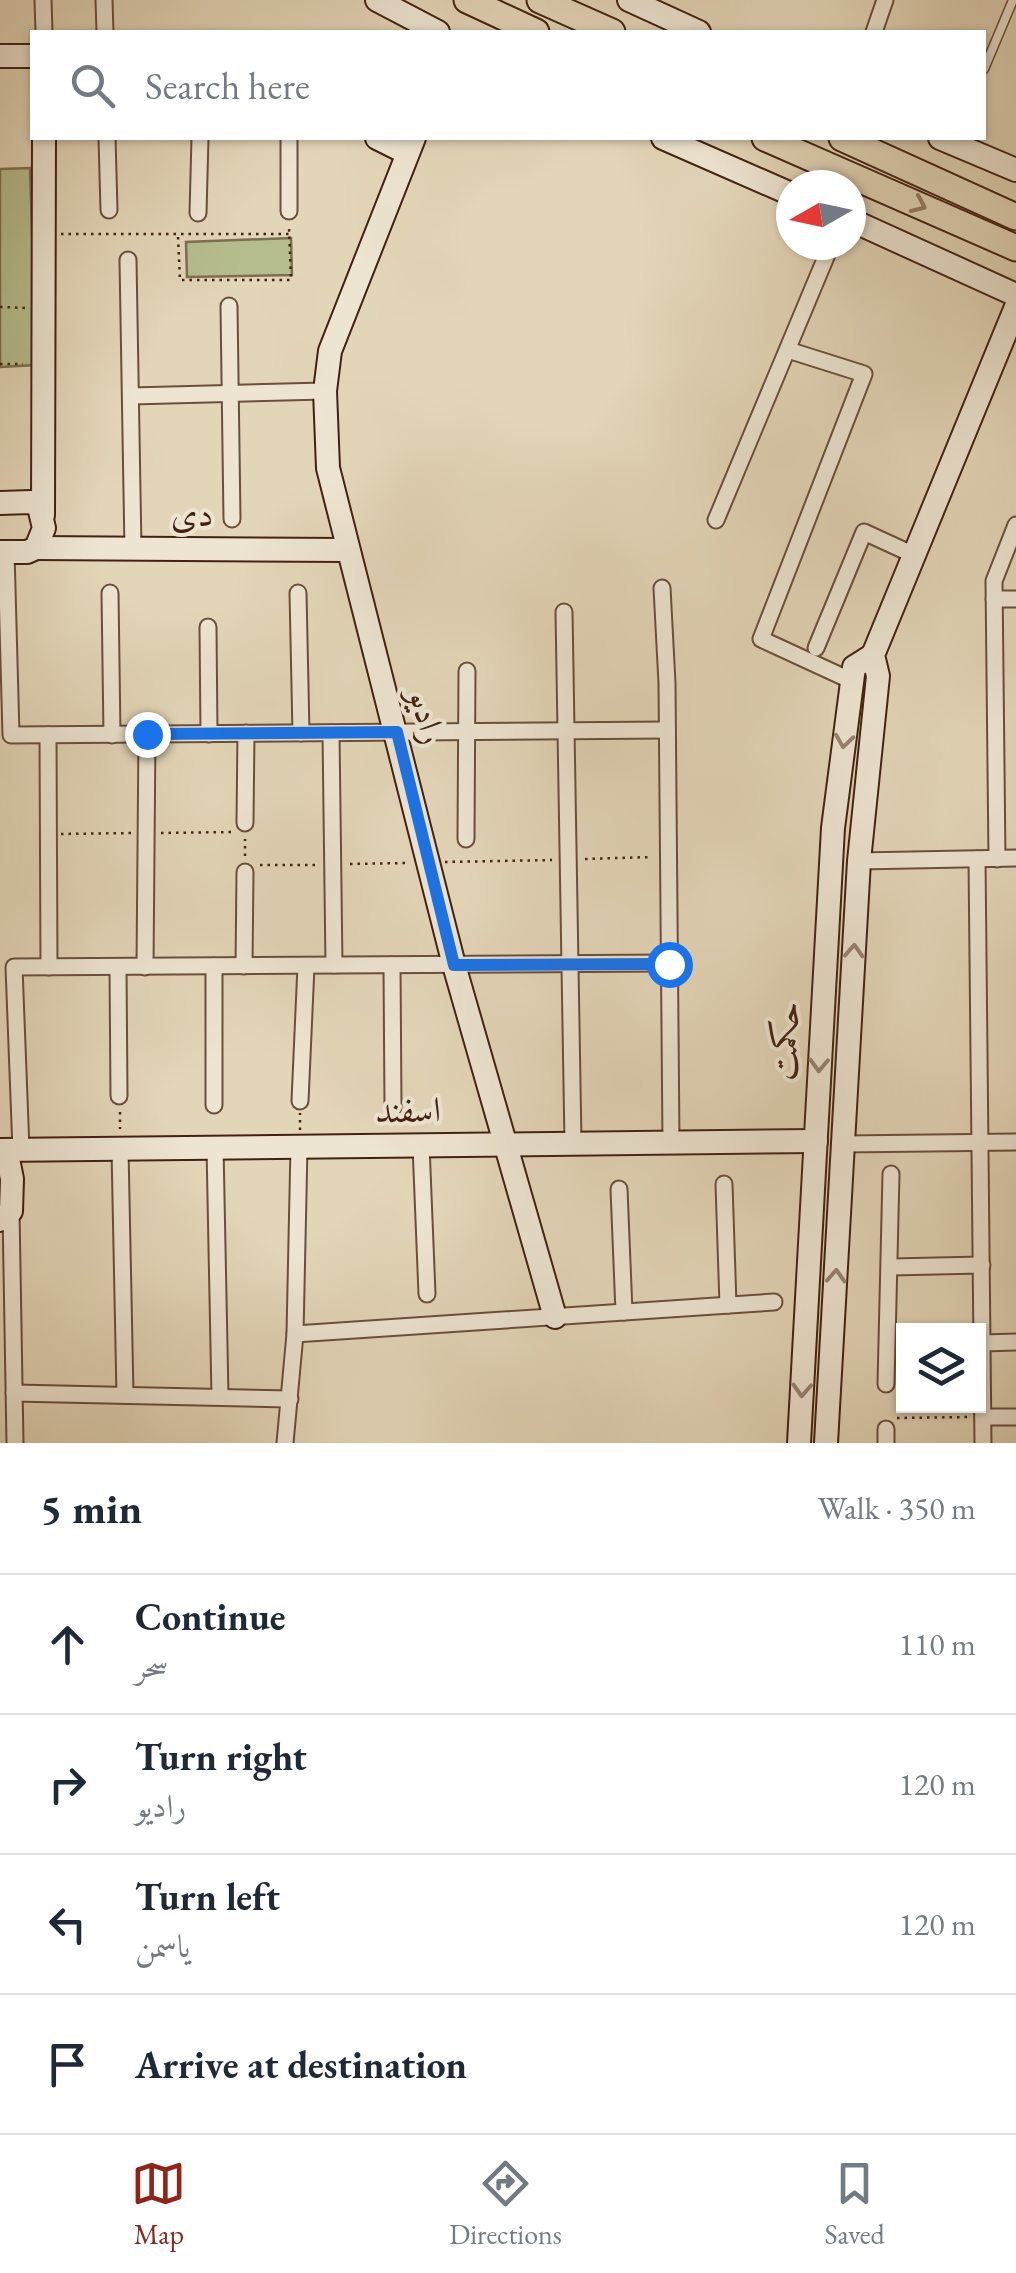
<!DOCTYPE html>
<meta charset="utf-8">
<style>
body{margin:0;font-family:"EB Garamond",Amiri,serif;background:#f6f6f7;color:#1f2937}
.controls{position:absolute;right:30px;bottom:30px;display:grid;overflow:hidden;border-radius:0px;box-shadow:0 2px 8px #0004}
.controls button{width:90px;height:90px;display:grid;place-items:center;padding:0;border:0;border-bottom:2px solid #e0e1e3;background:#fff;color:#1f2937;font:50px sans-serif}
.compass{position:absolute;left:776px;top:170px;width:90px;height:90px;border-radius:50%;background:#fff;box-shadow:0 2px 8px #0004;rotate:261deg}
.stop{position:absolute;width:30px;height:30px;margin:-22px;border:8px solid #1a73e8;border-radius:50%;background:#fff}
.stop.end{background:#1a73e8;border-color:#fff;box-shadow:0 2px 10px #0008}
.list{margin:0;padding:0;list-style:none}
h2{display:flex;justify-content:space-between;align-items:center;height:130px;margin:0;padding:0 40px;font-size:42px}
h2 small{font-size:32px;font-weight:400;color:#747a83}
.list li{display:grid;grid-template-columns:65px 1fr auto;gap:30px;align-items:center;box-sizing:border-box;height:140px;padding:0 40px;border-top:2px solid #e0e1e3}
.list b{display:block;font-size:38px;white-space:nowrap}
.list p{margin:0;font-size:32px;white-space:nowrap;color:#747a83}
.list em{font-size:32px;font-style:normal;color:#747a83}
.icon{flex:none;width:55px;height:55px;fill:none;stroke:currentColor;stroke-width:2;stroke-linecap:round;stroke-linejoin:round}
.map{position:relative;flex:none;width:1016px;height:1443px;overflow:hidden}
.search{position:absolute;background:#fff;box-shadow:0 2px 8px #0004;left:30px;right:30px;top:30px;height:110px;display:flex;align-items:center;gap:25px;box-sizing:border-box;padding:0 35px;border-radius:0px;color:#747a83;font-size:38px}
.sheet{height:690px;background:#fff}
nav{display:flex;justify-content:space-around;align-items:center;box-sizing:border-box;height:140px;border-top:2px solid #e0e1e3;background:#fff;font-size:28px;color:#747a83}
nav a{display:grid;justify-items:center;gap:5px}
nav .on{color:#8f2418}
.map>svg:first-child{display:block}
.green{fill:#b5bd8e;stroke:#7c6f50;stroke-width:2.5}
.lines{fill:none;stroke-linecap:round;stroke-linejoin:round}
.lane-casing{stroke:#6b4e3c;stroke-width:11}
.street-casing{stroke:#6b4e3c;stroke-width:19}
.secondary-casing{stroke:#432112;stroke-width:26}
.primary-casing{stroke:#432112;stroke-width:29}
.path{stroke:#432112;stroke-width:2.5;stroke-dasharray:2.5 5;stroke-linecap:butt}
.lane{stroke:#ede4d1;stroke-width:8}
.street{stroke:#ede4d1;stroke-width:15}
.secondary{stroke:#ede4d1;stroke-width:22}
.primary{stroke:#e3d5b8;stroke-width:25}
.oneway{stroke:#937b65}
.oneway2{stroke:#988272}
.route{stroke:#1a73e8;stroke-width:12}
.labels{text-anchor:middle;stroke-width:8;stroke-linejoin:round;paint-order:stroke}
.street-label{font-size:35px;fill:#432112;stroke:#ede4d1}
</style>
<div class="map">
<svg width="1016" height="1443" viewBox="0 0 1016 1443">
<rect width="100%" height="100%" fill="#e3d5b8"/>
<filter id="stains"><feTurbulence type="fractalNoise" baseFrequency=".002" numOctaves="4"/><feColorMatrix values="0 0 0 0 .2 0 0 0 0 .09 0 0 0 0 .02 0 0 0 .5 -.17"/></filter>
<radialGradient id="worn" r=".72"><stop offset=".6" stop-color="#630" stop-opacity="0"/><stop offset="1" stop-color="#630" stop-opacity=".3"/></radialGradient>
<g class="green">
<polygon points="30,168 36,365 0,367 0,169"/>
<polygon points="291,238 292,275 187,277 186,242"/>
</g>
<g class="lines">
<defs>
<polyline id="lane" points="984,69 1013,0"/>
<g id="street">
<polyline points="43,0 44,32"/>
<polyline points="104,0 105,32"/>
<polyline points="874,32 885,0"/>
<polyline points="107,138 109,210"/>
<polyline points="289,138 289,211"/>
<polyline points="198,213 200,138"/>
<polyline points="128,260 133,549"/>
<polyline points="229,306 232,519"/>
<polyline points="788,350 864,374 761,639 852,681"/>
<polyline points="131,396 325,391"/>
<polyline points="716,520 831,245"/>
<polyline points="6,552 11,735 667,730"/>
<polyline points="662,588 667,683 671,1142"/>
<polyline points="110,593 112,735"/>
<polyline points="298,593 301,733"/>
<polyline points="994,599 1016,599"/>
<polyline points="564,612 573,1143"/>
<polyline points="208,627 209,734"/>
<polyline points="816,648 864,532 914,555"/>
<polyline points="331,733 334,965"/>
<polyline points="48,735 49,967"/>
<polyline points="245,823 246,733"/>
<polyline points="466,839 467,671"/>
<polyline points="977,859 983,1443"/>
<polyline points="997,859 994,581 1016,525"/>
<polyline points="859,861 1016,858"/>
<polyline points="392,965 393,1107"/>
<polyline points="214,966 214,1105"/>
<polyline points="244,966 245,872"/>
<polyline points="118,967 119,1096"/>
<polyline points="145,967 147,734"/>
<polyline points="300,1101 306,966"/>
<polyline points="843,1144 1016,1142"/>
<polyline points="421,1145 427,1294"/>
<polyline points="215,1147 220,1397"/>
<polyline points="120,1149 125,1395"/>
<polyline points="21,1150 14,967 669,963"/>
<polyline points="724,1184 728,1305"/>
<polyline points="619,1189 624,1312"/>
<polyline points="11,1211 15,1443"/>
<polyline points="891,1267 982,1265"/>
<polyline points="295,1334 774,1302"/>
<polyline points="983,1343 1016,1342"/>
<polyline points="886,1384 891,1174"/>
<polyline points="14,1393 290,1399"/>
<polyline points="983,1417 1016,1417"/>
<polyline points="285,1443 295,1334 299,1147"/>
<polyline points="886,1443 886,1429"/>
</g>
<g id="secondary">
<polyline points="377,0 438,32"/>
<polyline points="629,0 699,32"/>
<polyline points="0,56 32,56"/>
<polyline points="377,138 407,153"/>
<polyline points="414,138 330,351 325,391 328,468 454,965 555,1317"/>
<polyline points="663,138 791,194"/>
<polyline points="940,138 1016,170"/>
<polyline points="851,220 1016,295"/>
<polyline points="0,503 31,502 39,507 44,528 36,548 27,552 0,552"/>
<polyline points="43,515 44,138"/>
<polyline points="36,548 348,550"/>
<polyline points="0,1150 816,1141"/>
<polyline points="0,1152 8,1159 12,1179 11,1211 0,1220"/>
<polyline points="799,1443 833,828 854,667 873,655"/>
<polyline points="826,1443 859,861 878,676 873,655 1016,307"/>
</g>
<g id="primary">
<polyline points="467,0 536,32"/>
<polyline points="540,0 612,32"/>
<polyline points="765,138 1016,248"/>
<polyline points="842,138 1016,217"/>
</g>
</defs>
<use href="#lane" class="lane-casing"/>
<use href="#street" class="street-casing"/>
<use href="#secondary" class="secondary-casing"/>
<use href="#primary" class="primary-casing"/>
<g class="path">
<polyline points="61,234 289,234"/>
<polyline points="178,237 180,280 291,280 289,227"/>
<polyline points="0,307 27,308"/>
<polyline points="0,364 23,364"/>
<polyline points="161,833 233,832"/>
<polyline points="61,834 133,833"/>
<polyline points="245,856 245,839"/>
<polyline points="585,859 652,857"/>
<polyline points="445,862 552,860"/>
<polyline points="350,864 407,863"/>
<polyline points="260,865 317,865"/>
<polyline points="120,1112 120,1129"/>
<polyline points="300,1130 300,1113"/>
<polyline points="897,1418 969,1417"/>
</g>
<use href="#lane" class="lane"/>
<use href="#street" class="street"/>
<use href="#secondary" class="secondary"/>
<use href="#primary" class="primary"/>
</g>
<defs><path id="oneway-chevron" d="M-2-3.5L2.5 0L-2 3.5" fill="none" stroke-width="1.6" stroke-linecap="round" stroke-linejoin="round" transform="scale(2.5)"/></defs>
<use class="oneway" href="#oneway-chevron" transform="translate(919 205) rotate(24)"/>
<g class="oneway2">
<use href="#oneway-chevron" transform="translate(844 741) rotate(98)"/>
<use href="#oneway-chevron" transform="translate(854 951) rotate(-87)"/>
<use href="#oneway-chevron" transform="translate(819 1065) rotate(92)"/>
<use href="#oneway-chevron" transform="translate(836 1276) rotate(-87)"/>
<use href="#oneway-chevron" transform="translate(802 1390) rotate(93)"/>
</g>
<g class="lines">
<polyline class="route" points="147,734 397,732 454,965 669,964"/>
</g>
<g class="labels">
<g class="street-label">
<text x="192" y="526">دی</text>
<text transform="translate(428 716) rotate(75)" y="12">رادیو</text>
<text transform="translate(785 1041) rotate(-87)" y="12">حکمت</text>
<text transform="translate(408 1110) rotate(-1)" y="12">اسفند</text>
</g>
</g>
<rect width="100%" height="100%" filter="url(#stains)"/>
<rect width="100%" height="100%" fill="url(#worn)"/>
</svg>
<div class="controls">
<button><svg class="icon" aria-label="layers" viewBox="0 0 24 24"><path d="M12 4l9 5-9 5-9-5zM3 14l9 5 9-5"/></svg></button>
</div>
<svg class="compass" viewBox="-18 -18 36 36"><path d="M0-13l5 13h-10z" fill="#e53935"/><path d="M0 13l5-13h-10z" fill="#747a83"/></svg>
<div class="stop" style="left:669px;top:964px"></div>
<div class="stop end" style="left:147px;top:734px"></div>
<div class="search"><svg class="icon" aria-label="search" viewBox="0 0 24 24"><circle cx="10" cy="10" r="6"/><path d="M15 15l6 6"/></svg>Search here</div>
</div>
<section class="sheet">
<h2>5 min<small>Walk · 350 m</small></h2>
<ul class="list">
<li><svg class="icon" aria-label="ahead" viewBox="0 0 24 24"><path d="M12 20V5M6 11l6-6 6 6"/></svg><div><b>Continue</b><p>سحر</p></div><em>110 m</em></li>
<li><svg class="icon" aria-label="right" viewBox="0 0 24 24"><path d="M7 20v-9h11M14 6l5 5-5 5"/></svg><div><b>Turn right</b><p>رادیو</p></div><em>120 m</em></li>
<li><svg class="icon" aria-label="left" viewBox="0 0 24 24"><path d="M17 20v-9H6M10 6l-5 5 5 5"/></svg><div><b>Turn left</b><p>یاسمن</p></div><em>120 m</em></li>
<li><svg class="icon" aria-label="arrive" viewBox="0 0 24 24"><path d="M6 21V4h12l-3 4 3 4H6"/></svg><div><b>Arrive at destination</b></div></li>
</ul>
</section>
<nav>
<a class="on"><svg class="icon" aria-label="map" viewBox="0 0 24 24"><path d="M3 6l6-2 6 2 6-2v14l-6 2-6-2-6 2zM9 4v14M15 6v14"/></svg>Map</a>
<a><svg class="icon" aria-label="directions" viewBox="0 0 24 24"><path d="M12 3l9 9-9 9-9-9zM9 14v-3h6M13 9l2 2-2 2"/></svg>Directions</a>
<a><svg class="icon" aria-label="saved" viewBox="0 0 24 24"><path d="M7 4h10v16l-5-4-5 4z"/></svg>Saved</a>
</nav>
